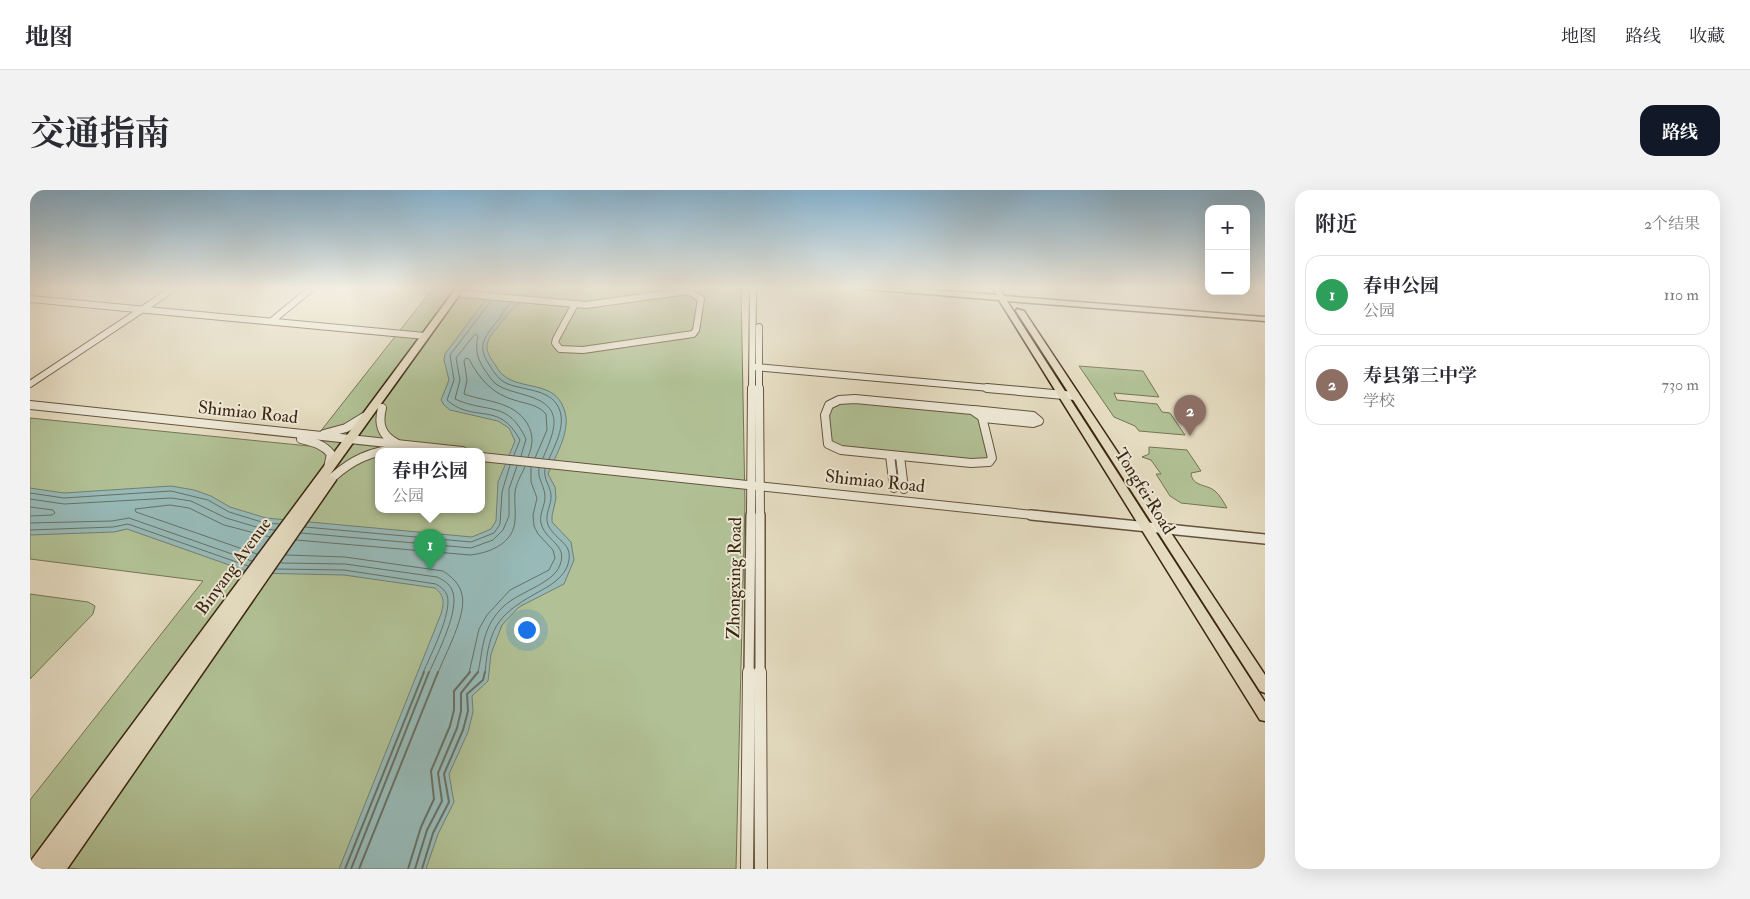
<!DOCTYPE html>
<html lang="zh">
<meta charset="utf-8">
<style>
body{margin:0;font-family:"IM FELL Double Pica","Noto Serif SC",serif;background:#f2f2f3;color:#2b2b33}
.controls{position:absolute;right:15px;top:15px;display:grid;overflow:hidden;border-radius:10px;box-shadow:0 5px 20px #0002}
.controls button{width:45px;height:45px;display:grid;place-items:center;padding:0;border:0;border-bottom:1px solid #e1e1e2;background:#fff;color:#2b2b33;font:25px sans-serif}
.you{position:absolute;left:496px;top:439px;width:18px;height:18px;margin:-12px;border:4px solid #fff;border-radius:50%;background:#1a73e8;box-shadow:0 0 0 8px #1a73e833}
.badge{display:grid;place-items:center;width:32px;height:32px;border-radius:50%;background:#111827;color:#fff;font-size:16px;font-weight:700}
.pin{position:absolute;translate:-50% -41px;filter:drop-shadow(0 1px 2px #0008)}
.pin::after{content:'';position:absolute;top:26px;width:18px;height:15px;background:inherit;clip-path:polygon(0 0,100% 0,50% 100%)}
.popup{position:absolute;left:345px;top:258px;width:110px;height:65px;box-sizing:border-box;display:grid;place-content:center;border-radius:10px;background:#fff;filter:drop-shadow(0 1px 4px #0005);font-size:16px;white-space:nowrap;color:#7c7c81}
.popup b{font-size:19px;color:#2b2b33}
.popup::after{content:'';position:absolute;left:50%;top:100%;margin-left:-10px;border:10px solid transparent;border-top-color:#fff}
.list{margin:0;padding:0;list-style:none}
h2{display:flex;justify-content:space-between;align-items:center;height:65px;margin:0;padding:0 20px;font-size:21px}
h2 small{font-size:16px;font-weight:400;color:#7c7c81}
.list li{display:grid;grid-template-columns:32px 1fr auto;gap:15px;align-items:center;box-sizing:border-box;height:80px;margin:0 10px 10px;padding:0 10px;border:1px solid #e1e1e2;border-radius:15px}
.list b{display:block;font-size:19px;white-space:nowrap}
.list p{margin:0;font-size:16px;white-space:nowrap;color:#7c7c81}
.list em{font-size:16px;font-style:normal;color:#7c7c81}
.map{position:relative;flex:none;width:1235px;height:679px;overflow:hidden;border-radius:15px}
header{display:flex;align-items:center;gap:30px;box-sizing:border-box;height:70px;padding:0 25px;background:#fff;border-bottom:1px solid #e1e1e2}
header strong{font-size:24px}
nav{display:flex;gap:28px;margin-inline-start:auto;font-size:18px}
.intro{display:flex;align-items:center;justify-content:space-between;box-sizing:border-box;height:120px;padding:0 30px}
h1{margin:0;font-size:35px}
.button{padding:12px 22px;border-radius:15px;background:#111827;color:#fff;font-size:18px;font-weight:700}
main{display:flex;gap:30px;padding:0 30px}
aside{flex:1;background:#fff;border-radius:15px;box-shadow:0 5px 20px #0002}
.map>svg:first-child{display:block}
.green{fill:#b1c195;stroke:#767453;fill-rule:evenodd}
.water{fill:#97bab8;stroke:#727f75}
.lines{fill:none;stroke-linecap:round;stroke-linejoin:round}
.shore-far1{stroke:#697064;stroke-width:1}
.shore{stroke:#697064;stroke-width:2}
.minor-far3-casing{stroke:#65533d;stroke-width:8}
.minor-far2-casing{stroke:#65533d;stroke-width:10}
.minor-far1-casing{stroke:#65533d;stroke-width:12}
.minor-casing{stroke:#65533d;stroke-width:14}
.major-casing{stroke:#3b2611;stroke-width:3}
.highway-casing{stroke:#3b2611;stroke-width:3}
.minor-far3{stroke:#ede8d6;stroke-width:6}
.minor-far2{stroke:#ede8d6;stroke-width:8}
.minor-far1{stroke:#ede8d6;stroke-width:9}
.minor{stroke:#ede8d6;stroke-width:12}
.major{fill:#e4dbc0;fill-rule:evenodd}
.highway{fill:#e4dbc0;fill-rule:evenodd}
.labels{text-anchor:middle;stroke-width:4;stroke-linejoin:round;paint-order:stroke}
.street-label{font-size:18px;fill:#3b2611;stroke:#ede8d6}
</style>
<header>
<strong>地图</strong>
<nav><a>地图</a><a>路线</a><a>收藏</a></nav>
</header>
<div class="intro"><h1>交通指南</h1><a class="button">路线</a></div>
<main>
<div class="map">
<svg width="1235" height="679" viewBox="0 0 1235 679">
<rect width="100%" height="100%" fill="#e4dbc0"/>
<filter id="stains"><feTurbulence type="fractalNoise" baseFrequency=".004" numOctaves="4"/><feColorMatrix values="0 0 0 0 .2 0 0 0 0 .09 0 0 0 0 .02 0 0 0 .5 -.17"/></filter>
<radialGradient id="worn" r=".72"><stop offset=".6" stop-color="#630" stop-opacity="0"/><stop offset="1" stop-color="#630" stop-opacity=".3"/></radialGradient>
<g class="green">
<path d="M404,97L711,98L715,315L706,679H50L0,675V610L173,391L0,369V228L279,256ZM349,261H451V319H349Z"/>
<polygon points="1049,176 1113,181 1129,207 1084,203 1087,210 1127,214 1132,222 1140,223 1155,245 1109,241 1105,236 1084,227"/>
<polygon points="811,211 948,224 961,263 957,271 812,259 800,254 798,225 801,216"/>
<path d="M1119,257L1157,260L1171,281L1161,283C1162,297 1177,294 1185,301C1190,305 1194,313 1197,318L1151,313L1140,306L1126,284H1131L1121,270L1112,267L1119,264Z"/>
<polygon points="0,404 58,412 65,416 63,424 0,489"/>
</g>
<path class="water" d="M462,97H516L491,106L492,112C479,119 475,129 466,139C453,154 455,161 466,176C468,179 470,183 473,185C492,201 524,190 534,219C542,240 526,264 518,284L525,297L526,308L522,326V332L541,352L544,370L534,394L489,417L472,435L461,464L458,491L442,506L443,522L438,542L419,584L424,612L408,644L396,679H309L411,424C414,413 415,406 405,398L314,385L222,383L97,339L84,342L0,345V298L34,303L141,296L164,300L181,306L200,317L236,328L442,347L461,339L466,331L468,292L485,251L479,238L468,231L420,220L414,215L411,210L419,190L414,170L415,164L456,109Z"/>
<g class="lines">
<g class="shore-far1">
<path d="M461,111L420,165L424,190L417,210C444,234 469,210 490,250L484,265"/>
<path d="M480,113C475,118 473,123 469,129C456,146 445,154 460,176C465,184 469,190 478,194C496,201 523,199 530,221C535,237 525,255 519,269"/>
<path d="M491,266L496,249C478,210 458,224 425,209L430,190L426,168L445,144L448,146C445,159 447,168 454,179C458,184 461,190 466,194C474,200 486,202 495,205C535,216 526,238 513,268"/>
<path d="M498,267C503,255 504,245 497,233C483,211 456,212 434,204L437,190L434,171L436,168L439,169C449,189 463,204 484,210C496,214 507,214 516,224L517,240L505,268"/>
<polyline points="0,303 34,308 141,301 178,310 199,322 235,333 249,334"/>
<polyline points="0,309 34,314 141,308 161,311 196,328 233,339 245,340"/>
<polyline points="0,317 23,320 25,323 22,325 0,326"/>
<polyline points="0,333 82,331 99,328 222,371"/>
<polyline points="275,337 441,352 464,343 470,334 472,302 480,275"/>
<polyline points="0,340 83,337 98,334 218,376"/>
<polyline points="271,343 441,358 463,350 473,340 479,326 479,299 487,276"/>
<path d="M266,350L440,365C460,363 484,353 485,330C486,321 484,312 485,302C486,294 491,285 495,277"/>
<polyline points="227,364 106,322 105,319 140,315 159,318 194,335 240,347"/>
<path d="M256,365L315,367L413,381C422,387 430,394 432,405C437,425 415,464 408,483"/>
<path d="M251,373L315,374L407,387C413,390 419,393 422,400C431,419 407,464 399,483"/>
<path d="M246,379L314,380L406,394C411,397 415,400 417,405C423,422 400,466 393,483"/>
<polyline points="439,483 449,439 457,425 480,400 519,380 525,368 523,360 508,344 504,336 503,325 507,308 501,292 501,277"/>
<path d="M448,483C453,459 452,440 470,420C485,402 523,395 530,375C538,354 515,351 511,333C509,324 515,316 515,307C515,296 507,289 509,278"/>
<path d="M455,483C459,434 470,423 512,400C521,395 532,388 537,377C546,353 526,352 518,335C514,324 522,315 521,305C520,295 513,289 515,279"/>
</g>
<g class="shore">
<polyline points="315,679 394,482"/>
<polyline points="321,679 399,482"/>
<polyline points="329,679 408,482"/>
<polyline points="378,679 391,637 404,609 401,581 420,536 424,520 424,501 440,482"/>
<polyline points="385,679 397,640 412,611 408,583 427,538 431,521 431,503 448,482"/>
<polyline points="392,679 403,643 419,612 414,584 433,540 438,521 437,504 453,490 455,482"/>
</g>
<defs>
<g id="minor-far3">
<polyline points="433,104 556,115 658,101 660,97"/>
<polyline points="0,109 395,146"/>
<polyline points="545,114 526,149 525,153 530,159 553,160 663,144 666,140 671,109 658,101"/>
<polyline points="243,130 283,97"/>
<polyline points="729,137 729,199"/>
<polyline points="725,177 971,199"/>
<polyline points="0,194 146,97"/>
<polyline points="722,199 723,97"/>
</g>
<g id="minor-far2">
<polyline points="729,198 730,326"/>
<polyline points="957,198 1045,206"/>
<polygon points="825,209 942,220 952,227 962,268 959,272 941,273 811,260 798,254 795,225 799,215 809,210"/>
<polyline points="0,215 432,261"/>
<path d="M352,218C348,234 351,245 366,253"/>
<polyline points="944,220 1003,226 1009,231 1003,233 953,228"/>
<polyline points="294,244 316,238 334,227"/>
<path d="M271,249C283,252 293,254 301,264L298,278"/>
<polyline points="860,265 864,298"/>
<polyline points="870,266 874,299"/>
<polyline points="451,267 1013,326"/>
<path d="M303,287C322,270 341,261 367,259"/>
<polyline points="721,326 722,198"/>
</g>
<g id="minor-far1">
<polyline points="730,325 730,483"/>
<polyline points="1001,325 1235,349"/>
<polyline points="719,483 721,325"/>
</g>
<g id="minor">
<polyline points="730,482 731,679"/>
<polyline points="717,679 719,482"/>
</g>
<g id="major">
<polygon points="832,97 863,97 967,105 962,97 969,97 974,106 1235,127 1235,131 977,111 1235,512 1235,531 1230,530 969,110 835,99"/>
<polygon points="987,119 994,121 1235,485 1235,503 1230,501 986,121"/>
</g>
<polygon id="highway" points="427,97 435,97 299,286 304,287 306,290 304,293 37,679 0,679 0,672"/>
</defs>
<use href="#minor-far3" class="minor-far3-casing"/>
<use href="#minor-far2" class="minor-far2-casing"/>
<use href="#minor-far1" class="minor-far1-casing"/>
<use href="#minor" class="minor-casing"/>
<use href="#major" class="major-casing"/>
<use href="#highway" class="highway-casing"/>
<use href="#minor-far3" class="minor-far3"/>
<use href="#minor-far2" class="minor-far2"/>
<use href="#minor-far1" class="minor-far1"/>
<use href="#minor" class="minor"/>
<use href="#major" class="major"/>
<use href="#highway" class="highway"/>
</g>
<linearGradient id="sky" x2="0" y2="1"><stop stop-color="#87b6d5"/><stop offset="0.51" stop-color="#f3efe3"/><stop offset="1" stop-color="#f3efe3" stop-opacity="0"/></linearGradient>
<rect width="1235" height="192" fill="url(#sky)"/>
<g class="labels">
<g class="street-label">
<text transform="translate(218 222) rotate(6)" y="6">Shimiao Road</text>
<text transform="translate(845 291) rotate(6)" y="6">Shimiao Road</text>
<text transform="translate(1115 301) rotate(58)" y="6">Tongfei Road</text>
<text transform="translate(203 376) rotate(-54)" y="6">Binyang Avenue</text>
<text transform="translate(704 388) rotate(-89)" y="6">Zhongxing Road</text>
</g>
</g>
<rect width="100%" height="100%" filter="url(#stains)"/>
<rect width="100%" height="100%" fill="url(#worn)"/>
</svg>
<div class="controls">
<button>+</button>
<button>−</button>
</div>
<div class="you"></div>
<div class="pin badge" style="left:400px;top:380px;background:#2e9e5b">1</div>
<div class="popup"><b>春申公园</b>公园</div>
<div class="pin badge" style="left:1160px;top:246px;background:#8d6e63">2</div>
</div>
<aside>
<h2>附近<small>2个结果</small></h2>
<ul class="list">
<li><span class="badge" style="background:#2e9e5b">1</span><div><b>春申公园</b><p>公园</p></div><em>110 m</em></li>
<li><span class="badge" style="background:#8d6e63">2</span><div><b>寿县第三中学</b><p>学校</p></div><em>730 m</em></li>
</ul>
</aside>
</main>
